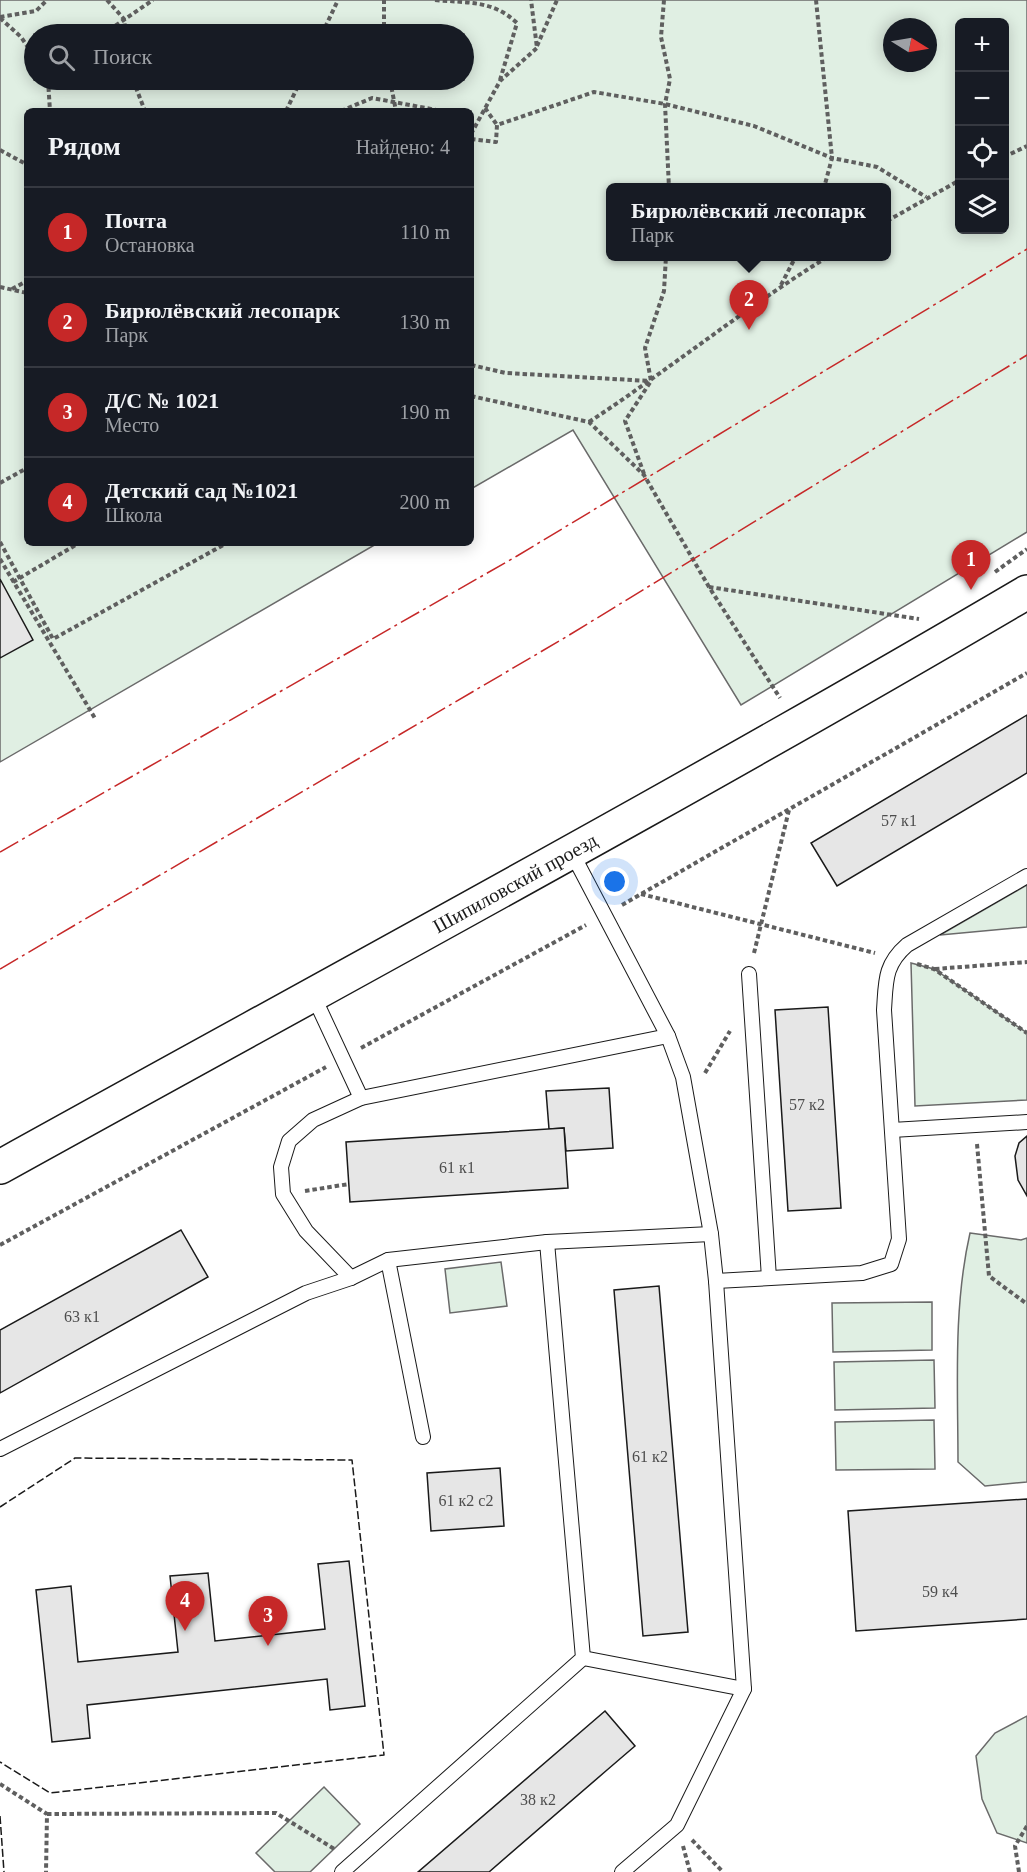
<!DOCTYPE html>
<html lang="ru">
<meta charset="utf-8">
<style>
body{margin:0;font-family:Georgia,serif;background:#242831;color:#f1f3f6}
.controls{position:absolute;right:18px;top:18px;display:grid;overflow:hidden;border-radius:9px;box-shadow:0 3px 15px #0003}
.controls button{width:54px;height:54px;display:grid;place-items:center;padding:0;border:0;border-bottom:2px solid #363941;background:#171b24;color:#f1f3f6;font:30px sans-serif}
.compass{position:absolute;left:883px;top:18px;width:54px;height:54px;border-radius:50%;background:#171b24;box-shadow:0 3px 15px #0003;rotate:101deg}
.you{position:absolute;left:615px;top:882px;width:21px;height:21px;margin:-15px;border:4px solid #fff;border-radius:50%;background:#1a73e8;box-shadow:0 0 0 9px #1a73e833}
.badge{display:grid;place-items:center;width:39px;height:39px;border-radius:50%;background:#c62828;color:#fff;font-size:20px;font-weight:700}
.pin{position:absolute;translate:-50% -50px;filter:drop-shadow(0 2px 3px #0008)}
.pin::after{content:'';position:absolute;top:32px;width:21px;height:18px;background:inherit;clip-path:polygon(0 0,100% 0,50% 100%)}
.popup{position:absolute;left:606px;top:183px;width:285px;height:78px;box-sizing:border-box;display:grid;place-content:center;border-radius:9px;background:#171b24;filter:drop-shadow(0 2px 4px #0005);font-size:20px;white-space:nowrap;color:#9ea1a6}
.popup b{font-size:22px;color:#f1f3f6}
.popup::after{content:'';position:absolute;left:50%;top:100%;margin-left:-12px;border:12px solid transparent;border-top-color:#171b24}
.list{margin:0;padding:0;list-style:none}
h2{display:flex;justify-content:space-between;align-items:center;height:78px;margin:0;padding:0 24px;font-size:26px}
h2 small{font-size:20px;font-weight:400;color:#9ea1a6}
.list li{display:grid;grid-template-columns:39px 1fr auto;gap:18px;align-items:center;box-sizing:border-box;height:90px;padding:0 24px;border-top:2px solid #363941}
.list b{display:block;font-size:22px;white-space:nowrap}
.list p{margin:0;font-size:20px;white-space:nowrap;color:#9ea1a6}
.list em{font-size:20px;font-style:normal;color:#9ea1a6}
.icon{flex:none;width:33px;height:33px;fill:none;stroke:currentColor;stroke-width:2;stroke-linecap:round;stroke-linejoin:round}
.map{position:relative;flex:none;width:1027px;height:1872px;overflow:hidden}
.search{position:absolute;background:#171b24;box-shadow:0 3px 15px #0003;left:24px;top:24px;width:450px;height:66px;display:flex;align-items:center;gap:15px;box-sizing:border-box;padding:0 21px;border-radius:33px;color:#9ea1a6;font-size:22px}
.panel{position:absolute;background:#171b24;box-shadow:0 3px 15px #0003;left:24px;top:108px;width:450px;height:438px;border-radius:9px}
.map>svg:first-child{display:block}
.green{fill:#e0efe3;stroke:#6a6a6a;stroke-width:1.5;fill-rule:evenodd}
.building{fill:#e6e6e6;stroke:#1a1a1a;stroke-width:1.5}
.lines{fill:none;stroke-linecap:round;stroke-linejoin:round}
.service-casing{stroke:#1a1a1a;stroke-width:16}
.secondary-casing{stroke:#1a1a1a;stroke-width:36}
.path{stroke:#5f5f5f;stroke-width:4;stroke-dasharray:4.5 3;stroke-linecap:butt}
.service{stroke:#fff;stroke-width:14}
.secondary{stroke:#fff;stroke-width:33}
.fence{stroke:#1a1a1a;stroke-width:1.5;stroke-dasharray:8 3;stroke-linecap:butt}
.power{stroke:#c62828;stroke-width:1.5;stroke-dasharray:21 4.5 3 4.5;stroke-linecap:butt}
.labels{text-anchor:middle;stroke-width:4.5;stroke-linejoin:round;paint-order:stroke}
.number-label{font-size:16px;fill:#4d4d4d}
.street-label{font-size:20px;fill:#1a1a1a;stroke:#fff}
</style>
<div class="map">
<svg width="1027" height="1872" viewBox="0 0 1027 1872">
<rect width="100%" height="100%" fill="#fff"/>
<g class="green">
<path d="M0,0H1027V532L741,705L573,430L471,489V111H27V543H378L0,762ZM960,22H1004V230H960ZM892,27H928V63H892ZM34,34H464V80H34ZM611,188H887V256H611Z"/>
<polygon points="1027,885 1027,927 940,935"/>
<polygon points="911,963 934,969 1027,1033 1027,1100 915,1106"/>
<path d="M970,1233L1021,1240L1027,1238V1482L985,1486L958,1462C958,1386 953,1308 970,1233Z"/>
<polygon points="501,1262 507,1306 450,1313 445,1269"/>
<polygon points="932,1302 932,1350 833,1352 832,1303"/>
<polygon points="934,1360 935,1408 835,1410 834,1362"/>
<polygon points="934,1420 935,1469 836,1470 835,1422"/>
<polygon points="1027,1716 1027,1843 997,1833 982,1799 976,1756 995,1733"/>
<polygon points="324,1787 360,1824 310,1872 275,1872 256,1853"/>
</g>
<g class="building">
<polygon points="0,579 33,640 0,658"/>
<polygon points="1027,715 1027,773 837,886 811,843"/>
<polygon points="828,1007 841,1208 788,1211 775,1010"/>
<polygon points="609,1088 613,1148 566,1151 564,1128 549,1129 546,1091"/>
<polygon points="564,1128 568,1188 350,1202 346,1142"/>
<polygon points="1027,1136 1027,1196 1018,1180 1015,1156 1019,1143"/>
<polygon points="181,1230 208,1277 0,1393 0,1330"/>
<polygon points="659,1286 688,1632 643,1636 614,1290"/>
<polygon points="500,1468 504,1526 431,1531 427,1473"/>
<polygon points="1027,1499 1027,1619 856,1631 848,1511"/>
<polygon points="349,1561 365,1706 330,1710 327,1679 87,1705 90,1738 52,1742 36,1590 71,1586 78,1662 178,1652 170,1576 208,1573 215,1641 325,1629 318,1564"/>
<polygon points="605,1711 635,1746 607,1770 489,1872 418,1872"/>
</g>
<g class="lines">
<defs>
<g id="service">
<polyline points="572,853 668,1036 683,1077 711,1234 716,1281 744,1689 677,1825 622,1872"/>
<polyline points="749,974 769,1278"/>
<polyline points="313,995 361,1098"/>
<polyline points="892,1130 1027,1122"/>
<polyline points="388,1260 423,1437"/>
<polyline points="351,1278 306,1231 283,1194 281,1167 289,1141 313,1120 361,1098 668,1036"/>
<path d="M716,1281L862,1273L891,1264L899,1239L884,1010C886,982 884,965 907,945L1027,876"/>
<polyline points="0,1449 306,1293 351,1278 388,1260 547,1242 711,1234"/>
<polyline points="583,1658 744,1689"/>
<polyline points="342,1872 583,1658 547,1242"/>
</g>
<path id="secondary" d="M0,1167C343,977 689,791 1027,592"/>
</defs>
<use href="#service" class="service-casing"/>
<use href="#secondary" class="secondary-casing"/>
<g class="path">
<polyline points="107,0 124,19 126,34"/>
<path d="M435,0C467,3 493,0 517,23L500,80"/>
<polyline points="664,0 661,37 670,79 665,104 669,188"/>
<polyline points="816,0 832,158 824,188"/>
<polyline points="0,17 36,11 47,0"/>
<polyline points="0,18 21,37 34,56"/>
<polyline points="103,34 153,0"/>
<polyline points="322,34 338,0"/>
<polyline points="384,34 384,0"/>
<polyline points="537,46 557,0"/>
<polyline points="48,80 50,111"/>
<polyline points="133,80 145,111"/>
<polyline points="390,80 396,111"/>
<polyline points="485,108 497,125"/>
<polyline points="286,111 301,80"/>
<polyline points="341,111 372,98 442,111"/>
<polyline points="471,134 500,81 537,48 531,0"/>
<polyline points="471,139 496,142 497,125 594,92 665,104 754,126 832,158 877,167 926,197"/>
<polyline points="0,150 24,163 27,161"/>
<polyline points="1004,157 1027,146"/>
<polyline points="887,221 960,180"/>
<polyline points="781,285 796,256"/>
<polyline points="0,287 27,293"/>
<polyline points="12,289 27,281"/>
<polyline points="471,365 506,373 650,381"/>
<polyline points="471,396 589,422 644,475 709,587 780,698"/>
<path d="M589,422C670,369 746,307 829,256"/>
<polyline points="644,474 625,421 651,381 645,348 664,291 666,256"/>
<polyline points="0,483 27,468"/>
<polyline points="0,542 53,639 227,543"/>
<polyline points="0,559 96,720"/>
<polyline points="995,572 1027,549"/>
<polyline points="13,582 79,543"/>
<polyline points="709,587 919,619"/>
<polyline points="641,894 875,953"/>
<polyline points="622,905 1027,673"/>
<polyline points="754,953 789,810"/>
<polyline points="917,964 934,969 1027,1033"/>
<polyline points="935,969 1027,962"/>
<polyline points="361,1048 586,925"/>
<polyline points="705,1073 730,1031"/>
<polyline points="977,1144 989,1276 1027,1304"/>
<polyline points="305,1191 349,1184"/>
<polyline points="0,1245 326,1067"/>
<polyline points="0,1784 47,1814 46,1872"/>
<polyline points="47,1814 276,1813 336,1850"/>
<polyline points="692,1840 723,1872"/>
<polyline points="683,1846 690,1872"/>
<polyline points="1019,1872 1015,1846 1027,1826"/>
</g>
<use href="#service" class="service"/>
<use href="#secondary" class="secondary"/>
<g class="fence">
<polyline points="0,1507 75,1458 352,1460 384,1755 50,1793 0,1762"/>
<polyline points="0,1816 4,1872"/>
</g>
<g class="power">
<polyline points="0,852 517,556 1027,249"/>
<polyline points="0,969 566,637 1027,355"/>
</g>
</g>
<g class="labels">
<g class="number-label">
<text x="899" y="826">57 к1</text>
<text x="807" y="1110">57 к2</text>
<text x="457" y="1173">61 к1</text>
<text x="82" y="1322">63 к1</text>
<text x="650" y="1462">61 к2</text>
<text x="466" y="1506">61 к2 с2</text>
<text x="940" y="1597">59 к4</text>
<text x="538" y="1805">38 к2</text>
</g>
<g class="street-label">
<text transform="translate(515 883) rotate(-29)" y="7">Шипиловский проезд</text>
</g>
</g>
</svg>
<div class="controls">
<button>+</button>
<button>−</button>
<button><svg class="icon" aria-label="locate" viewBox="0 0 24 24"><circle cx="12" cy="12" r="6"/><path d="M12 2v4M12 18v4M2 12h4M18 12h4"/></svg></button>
<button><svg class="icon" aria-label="layers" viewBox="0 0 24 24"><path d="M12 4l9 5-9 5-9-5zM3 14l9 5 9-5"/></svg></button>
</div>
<svg class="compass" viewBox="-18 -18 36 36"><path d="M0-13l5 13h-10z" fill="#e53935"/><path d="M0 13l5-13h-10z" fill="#9ea1a6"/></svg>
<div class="you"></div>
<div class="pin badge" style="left:971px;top:590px">1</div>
<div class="pin badge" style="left:749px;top:330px">2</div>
<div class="popup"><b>Бирюлёвский лесопарк</b>Парк</div>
<div class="pin badge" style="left:268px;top:1646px">3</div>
<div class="pin badge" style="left:185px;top:1631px">4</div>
<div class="search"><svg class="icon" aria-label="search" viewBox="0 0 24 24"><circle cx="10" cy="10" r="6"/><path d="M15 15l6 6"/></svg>Поиск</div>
<section class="panel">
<h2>Рядом<small>Найдено: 4</small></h2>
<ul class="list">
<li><span class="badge">1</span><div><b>Почта</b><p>Остановка</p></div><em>110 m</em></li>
<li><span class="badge">2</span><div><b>Бирюлёвский лесопарк</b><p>Парк</p></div><em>130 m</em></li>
<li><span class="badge">3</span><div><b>Д/C № 1021</b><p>Место</p></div><em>190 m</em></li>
<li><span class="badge">4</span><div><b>Детский сад №1021</b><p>Школа</p></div><em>200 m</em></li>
</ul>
</section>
</div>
